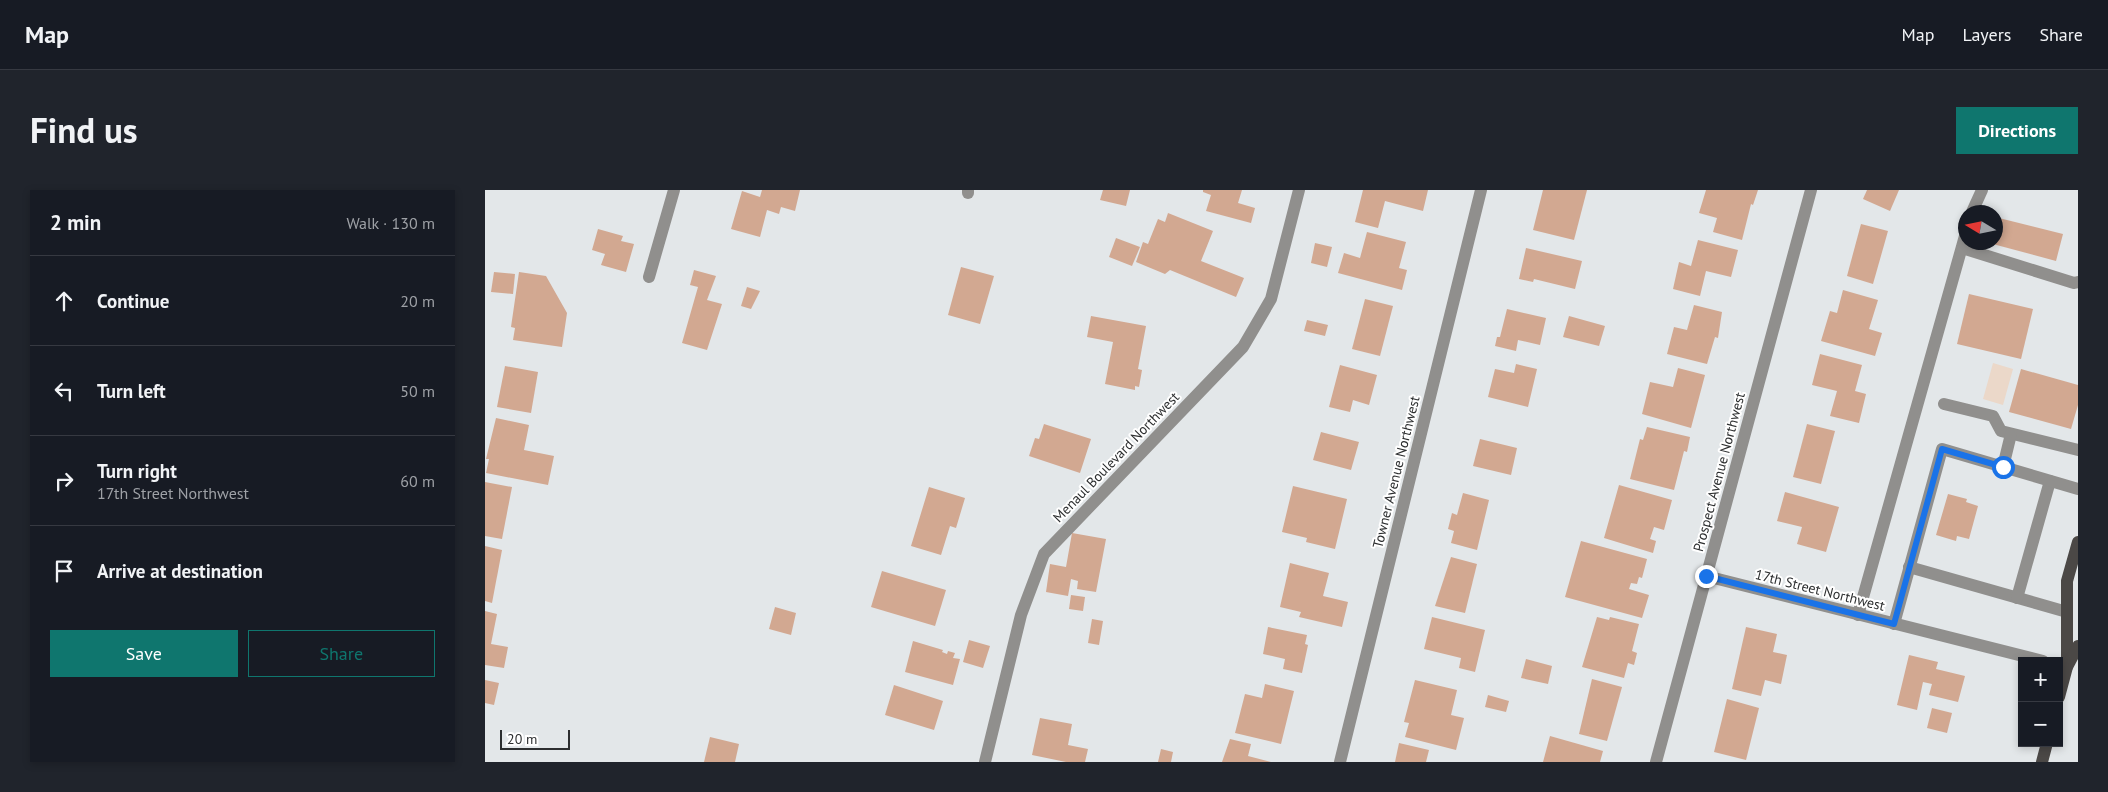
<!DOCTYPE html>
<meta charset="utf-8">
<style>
body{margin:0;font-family:"PT Sans",sans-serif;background:#20242c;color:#f1f3f6}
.controls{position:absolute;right:15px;bottom:15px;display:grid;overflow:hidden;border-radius:0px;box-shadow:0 2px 8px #0003}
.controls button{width:45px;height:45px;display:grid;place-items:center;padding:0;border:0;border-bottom:1px solid #363941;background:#171b24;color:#f1f3f6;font:25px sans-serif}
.compass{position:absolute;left:1473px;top:15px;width:45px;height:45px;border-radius:50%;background:#171b24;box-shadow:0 2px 8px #0003;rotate:280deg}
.scale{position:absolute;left:15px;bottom:12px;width:70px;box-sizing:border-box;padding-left:5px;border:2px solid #2c2e2f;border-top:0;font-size:14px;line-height:18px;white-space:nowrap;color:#2c2e2f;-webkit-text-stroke:4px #fff;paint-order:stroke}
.stop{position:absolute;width:15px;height:15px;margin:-11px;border:4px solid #1a73e8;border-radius:50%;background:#fff}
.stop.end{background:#1a73e8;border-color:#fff;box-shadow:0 1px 5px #0008}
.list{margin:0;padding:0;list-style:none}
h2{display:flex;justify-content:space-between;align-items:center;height:65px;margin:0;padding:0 20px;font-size:21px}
h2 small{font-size:16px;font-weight:400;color:#9ea1a6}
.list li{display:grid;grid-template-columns:32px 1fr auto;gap:15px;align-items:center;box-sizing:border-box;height:90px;padding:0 20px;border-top:1px solid #363941}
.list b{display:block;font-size:19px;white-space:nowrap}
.list p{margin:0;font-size:16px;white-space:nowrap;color:#9ea1a6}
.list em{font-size:16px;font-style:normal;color:#9ea1a6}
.actions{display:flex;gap:10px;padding:15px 20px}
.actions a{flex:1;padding:11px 0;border:1px solid #0f766e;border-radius:0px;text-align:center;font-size:18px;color:#0f766e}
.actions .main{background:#0f766e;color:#fff}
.icon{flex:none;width:28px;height:28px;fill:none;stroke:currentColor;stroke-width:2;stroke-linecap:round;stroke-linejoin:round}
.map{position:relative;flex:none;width:1593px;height:572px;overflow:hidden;border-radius:0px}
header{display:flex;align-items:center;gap:30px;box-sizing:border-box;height:70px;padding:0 25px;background:#171b24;border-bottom:1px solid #363941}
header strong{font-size:24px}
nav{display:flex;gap:28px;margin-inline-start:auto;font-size:18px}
.intro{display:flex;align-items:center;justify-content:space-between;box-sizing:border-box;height:120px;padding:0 30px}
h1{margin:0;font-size:35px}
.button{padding:12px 22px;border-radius:0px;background:#0f766e;color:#fff;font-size:18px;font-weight:700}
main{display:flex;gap:30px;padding:0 30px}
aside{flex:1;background:#171b24;border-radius:0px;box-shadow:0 2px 8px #0003}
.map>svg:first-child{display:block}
.industrial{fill:#ebd8c9}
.building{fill:#d2a891}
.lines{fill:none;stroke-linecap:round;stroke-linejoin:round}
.minor{stroke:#908f8d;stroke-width:12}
.major{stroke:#4b4846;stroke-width:12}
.route{stroke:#1a73e8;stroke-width:6}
.labels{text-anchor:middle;stroke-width:4;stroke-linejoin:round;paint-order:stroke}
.street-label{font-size:14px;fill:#2c2e2f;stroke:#fff}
</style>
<header>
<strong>Map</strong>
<nav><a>Map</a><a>Layers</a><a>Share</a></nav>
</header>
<div class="intro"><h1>Find us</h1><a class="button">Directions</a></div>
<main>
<aside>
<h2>2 min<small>Walk · 130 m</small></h2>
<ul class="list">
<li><svg class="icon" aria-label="ahead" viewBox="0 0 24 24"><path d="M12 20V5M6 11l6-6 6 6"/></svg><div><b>Continue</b></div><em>20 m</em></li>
<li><svg class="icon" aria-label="left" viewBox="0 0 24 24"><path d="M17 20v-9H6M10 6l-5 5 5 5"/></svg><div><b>Turn left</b></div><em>50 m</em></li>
<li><svg class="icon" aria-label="right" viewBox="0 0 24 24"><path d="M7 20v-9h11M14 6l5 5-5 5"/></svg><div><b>Turn right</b><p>17th Street Northwest</p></div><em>60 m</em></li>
<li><svg class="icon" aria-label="arrive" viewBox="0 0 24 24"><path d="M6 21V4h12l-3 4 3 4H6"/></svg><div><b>Arrive at destination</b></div></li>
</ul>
<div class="actions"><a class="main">Save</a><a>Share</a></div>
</aside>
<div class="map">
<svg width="1593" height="572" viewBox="0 0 1593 572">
<rect width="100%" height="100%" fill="#e3e7e9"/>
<polygon class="industrial" points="1508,173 1528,179 1518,215 1498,209"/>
<g class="building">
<polygon points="277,0 315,0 310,21 296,17 294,24 282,20 275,47 246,39 257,1 275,7"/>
<polygon points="618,0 645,0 641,16 615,10"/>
<polygon points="718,0 757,0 753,13 770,18 766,33 721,21 726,5 718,2"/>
<polygon points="878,0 943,0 938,21 900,11 893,38 870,32"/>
<polygon points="1058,0 1102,0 1089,50 1048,40"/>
<polygon points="1221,0 1273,0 1268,15 1266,14 1257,50 1228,42 1232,28 1214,23"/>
<polygon points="1382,0 1414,0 1405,21 1378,9"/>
<polygon points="683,23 728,41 716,71 759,88 751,107 685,80 680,84 651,72 658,52 663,54 673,29 680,32"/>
<polygon points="1510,27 1578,44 1571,71 1504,53 1510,52"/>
<polygon points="1376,34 1403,41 1388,94 1362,86"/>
<polygon points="113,39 138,46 136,51 149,54 141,82 116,75 120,64 107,60"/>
<polygon points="882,42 921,52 914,78 922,80 917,100 853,83 859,63 875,68"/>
<polygon points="631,48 655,57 647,76 624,67"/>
<polygon points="1213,50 1253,60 1246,87 1221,81 1215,106 1188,99 1194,72 1206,76"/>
<polygon points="830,53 847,57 842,77 826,73"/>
<polygon points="1041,58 1097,71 1090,99 1049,89 1048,92 1034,89"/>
<polygon points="476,77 509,86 495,134 463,125"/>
<polygon points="209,80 231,86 222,110 237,114 222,160 197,153 213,97 205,95"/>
<polygon points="9,82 30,84 28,104 6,102"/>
<polygon points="34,82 61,86 82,123 77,157 28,150 30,138 26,137"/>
<polygon points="262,97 275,101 266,119 256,116"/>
<polygon points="1358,100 1393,110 1384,139 1397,143 1390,166 1336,151 1345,121 1352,123"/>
<polygon points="1484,104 1548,119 1536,169 1472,154"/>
<polygon points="880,109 908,116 895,166 867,159"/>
<polygon points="1209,115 1237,122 1233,148 1230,147 1222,174 1182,164 1189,137 1202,140"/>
<polygon points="1022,119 1061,128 1055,155 1033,150 1031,161 1010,156 1012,147 1015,147"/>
<polygon points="606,126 661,136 653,179 657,180 654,197 650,196 650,200 620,194 628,152 602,147"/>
<polygon points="1084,126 1120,136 1114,156 1078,147"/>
<polygon points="822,130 843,135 840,146 819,141"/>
<polygon points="1335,164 1377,175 1370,201 1381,204 1374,233 1345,226 1352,201 1327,195"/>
<polygon points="1031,174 1052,179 1043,217 1003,207 1010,179 1029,183"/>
<polygon points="855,175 892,185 884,215 868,210 865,222 844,217"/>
<polygon points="20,176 53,182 46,223 12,217"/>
<polygon points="1193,178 1220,185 1206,238 1157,224 1165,192 1188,197"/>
<polygon points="1536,179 1593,195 1593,215 1586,239 1524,222"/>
<polygon points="11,228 44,235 39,260 69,266 63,295 1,283 4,269 1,269"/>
<polygon points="559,234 606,249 595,283 544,266 550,248 554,249"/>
<polygon points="1322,234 1350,241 1336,294 1308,287"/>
<polygon points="1162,237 1205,247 1202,262 1199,261 1189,300 1145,289 1155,249 1158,250"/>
<polygon points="836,242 874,252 866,280 828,270"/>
<polygon points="995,249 1032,258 1026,285 988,276"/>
<polygon points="0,292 27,297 17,349 0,346"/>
<polygon points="1134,295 1187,310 1179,340 1169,337 1165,349 1171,351 1168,363 1119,348"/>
<polygon points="808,296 862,309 850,359 821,352 822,348 797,342"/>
<polygon points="444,297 480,308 471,338 465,336 456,365 426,356"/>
<polygon points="1300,302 1354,317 1341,362 1312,354 1317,337 1292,331"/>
<polygon points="978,303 1004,310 992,360 966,353 969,341 963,339 967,323 972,325"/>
<polygon points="1463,304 1482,309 1481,312 1493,316 1484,349 1472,346 1471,351 1451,345"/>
<polygon points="587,343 621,349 611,402 592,399 593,391 586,389 583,406 561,402 565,374 581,377"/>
<polygon points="1096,351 1162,369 1157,388 1154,387 1152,394 1146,393 1144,399 1164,405 1157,428 1080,407"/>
<polygon points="0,356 17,360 7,413 0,411"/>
<polygon points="966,367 992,374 980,423 950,416"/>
<polygon points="805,373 844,383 838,406 863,412 857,437 814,427 816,422 795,417"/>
<polygon points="397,381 461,400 450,436 386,417"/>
<polygon points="586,405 600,407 598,421 584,419"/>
<polygon points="290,417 311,423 306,445 284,439"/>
<polygon points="0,421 12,424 6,454 23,457 19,478 0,475"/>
<polygon points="947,427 1000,440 990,482 974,478 976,468 939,459"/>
<polygon points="1112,427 1124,430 1125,427 1154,434 1147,461 1152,463 1149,475 1143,473 1139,488 1097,477"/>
<polygon points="607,429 618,431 614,455 603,453"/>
<polygon points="783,437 822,445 820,454 823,455 817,483 798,479 800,469 778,464"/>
<polygon points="1261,437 1292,444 1288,462 1302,465 1296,494 1280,490 1276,506 1247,499"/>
<polygon points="484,450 505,456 498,478 478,472"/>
<polygon points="428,451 458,460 457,462 462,464 463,461 470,463 468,468 475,469 468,495 420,482"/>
<polygon points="1424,465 1453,472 1451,479 1480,486 1473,512 1444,505 1447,494 1438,492 1432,520 1412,515"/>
<polygon points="1041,469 1067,476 1063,494 1036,488"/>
<polygon points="1107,489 1137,497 1122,551 1094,544"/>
<polygon points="0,490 14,493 9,515 0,513"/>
<polygon points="930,490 972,500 966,525 979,528 971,560 920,547 924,533 919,532"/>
<polygon points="780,494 809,501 796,554 750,543 760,504 777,508"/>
<polygon points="409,495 458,511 449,540 400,525"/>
<polygon points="1003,505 1024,511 1021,522 1000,517"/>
<polygon points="1242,509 1274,518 1261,570 1229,562"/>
<polygon points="1447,518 1467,523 1462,543 1442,538"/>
<polygon points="555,528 587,534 583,555 603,559 600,572 581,572 547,565"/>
<polygon points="1065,546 1118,561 1115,572 1058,572"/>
<polygon points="225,547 254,554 250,572 219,572"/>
<polygon points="745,549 766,554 763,566 786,572 737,572"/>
<polygon points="914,553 944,560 941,572 910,572"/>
<polygon points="676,559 688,562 686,572 673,572"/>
</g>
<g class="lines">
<g class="minor">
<polyline points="483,3 483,0"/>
<polyline points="1487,22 1497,0"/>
<polyline points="1477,58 1589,93 1593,92"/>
<polyline points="164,87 189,0"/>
<polyline points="1459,214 1508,226 1516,241 1593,260"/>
<polyline points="1518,277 1526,244"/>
<polyline points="1424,377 1582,422"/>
<polyline points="1221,386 1558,471"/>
<polyline points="1532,408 1565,291"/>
<polyline points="1373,425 1480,46"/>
<polyline points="1409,434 1457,259 1593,299"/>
<polyline points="500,572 536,425 559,364 758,157 786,109 814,0"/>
<polyline points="855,572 996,0"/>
<polyline points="1171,572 1326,0"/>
</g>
<g class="major">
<polyline points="1582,477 1582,391 1593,352"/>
<polyline points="1574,507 1582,477 1593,456"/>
<polyline points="1557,572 1562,553"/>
</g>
</g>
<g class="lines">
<polyline class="route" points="1221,386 1409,434 1457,259 1518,277"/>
</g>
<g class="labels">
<g class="street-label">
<text transform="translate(631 267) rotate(-46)" y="5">Menaul Boulevard Northwest</text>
<text transform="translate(911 282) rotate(-76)" y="5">Towner Avenue Northwest</text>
<text transform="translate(1234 282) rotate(-75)" y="5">Prospect Avenue Northwest</text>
<text transform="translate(1335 400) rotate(14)" y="5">17th Street Northwest</text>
</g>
</g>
</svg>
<div class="controls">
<button>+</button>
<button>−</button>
</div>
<svg class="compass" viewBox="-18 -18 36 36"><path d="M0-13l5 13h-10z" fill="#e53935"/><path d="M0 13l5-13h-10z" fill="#9ea1a6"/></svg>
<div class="scale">20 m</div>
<div class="stop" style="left:1518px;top:277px"></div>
<div class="stop end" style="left:1221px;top:386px"></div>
</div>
</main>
